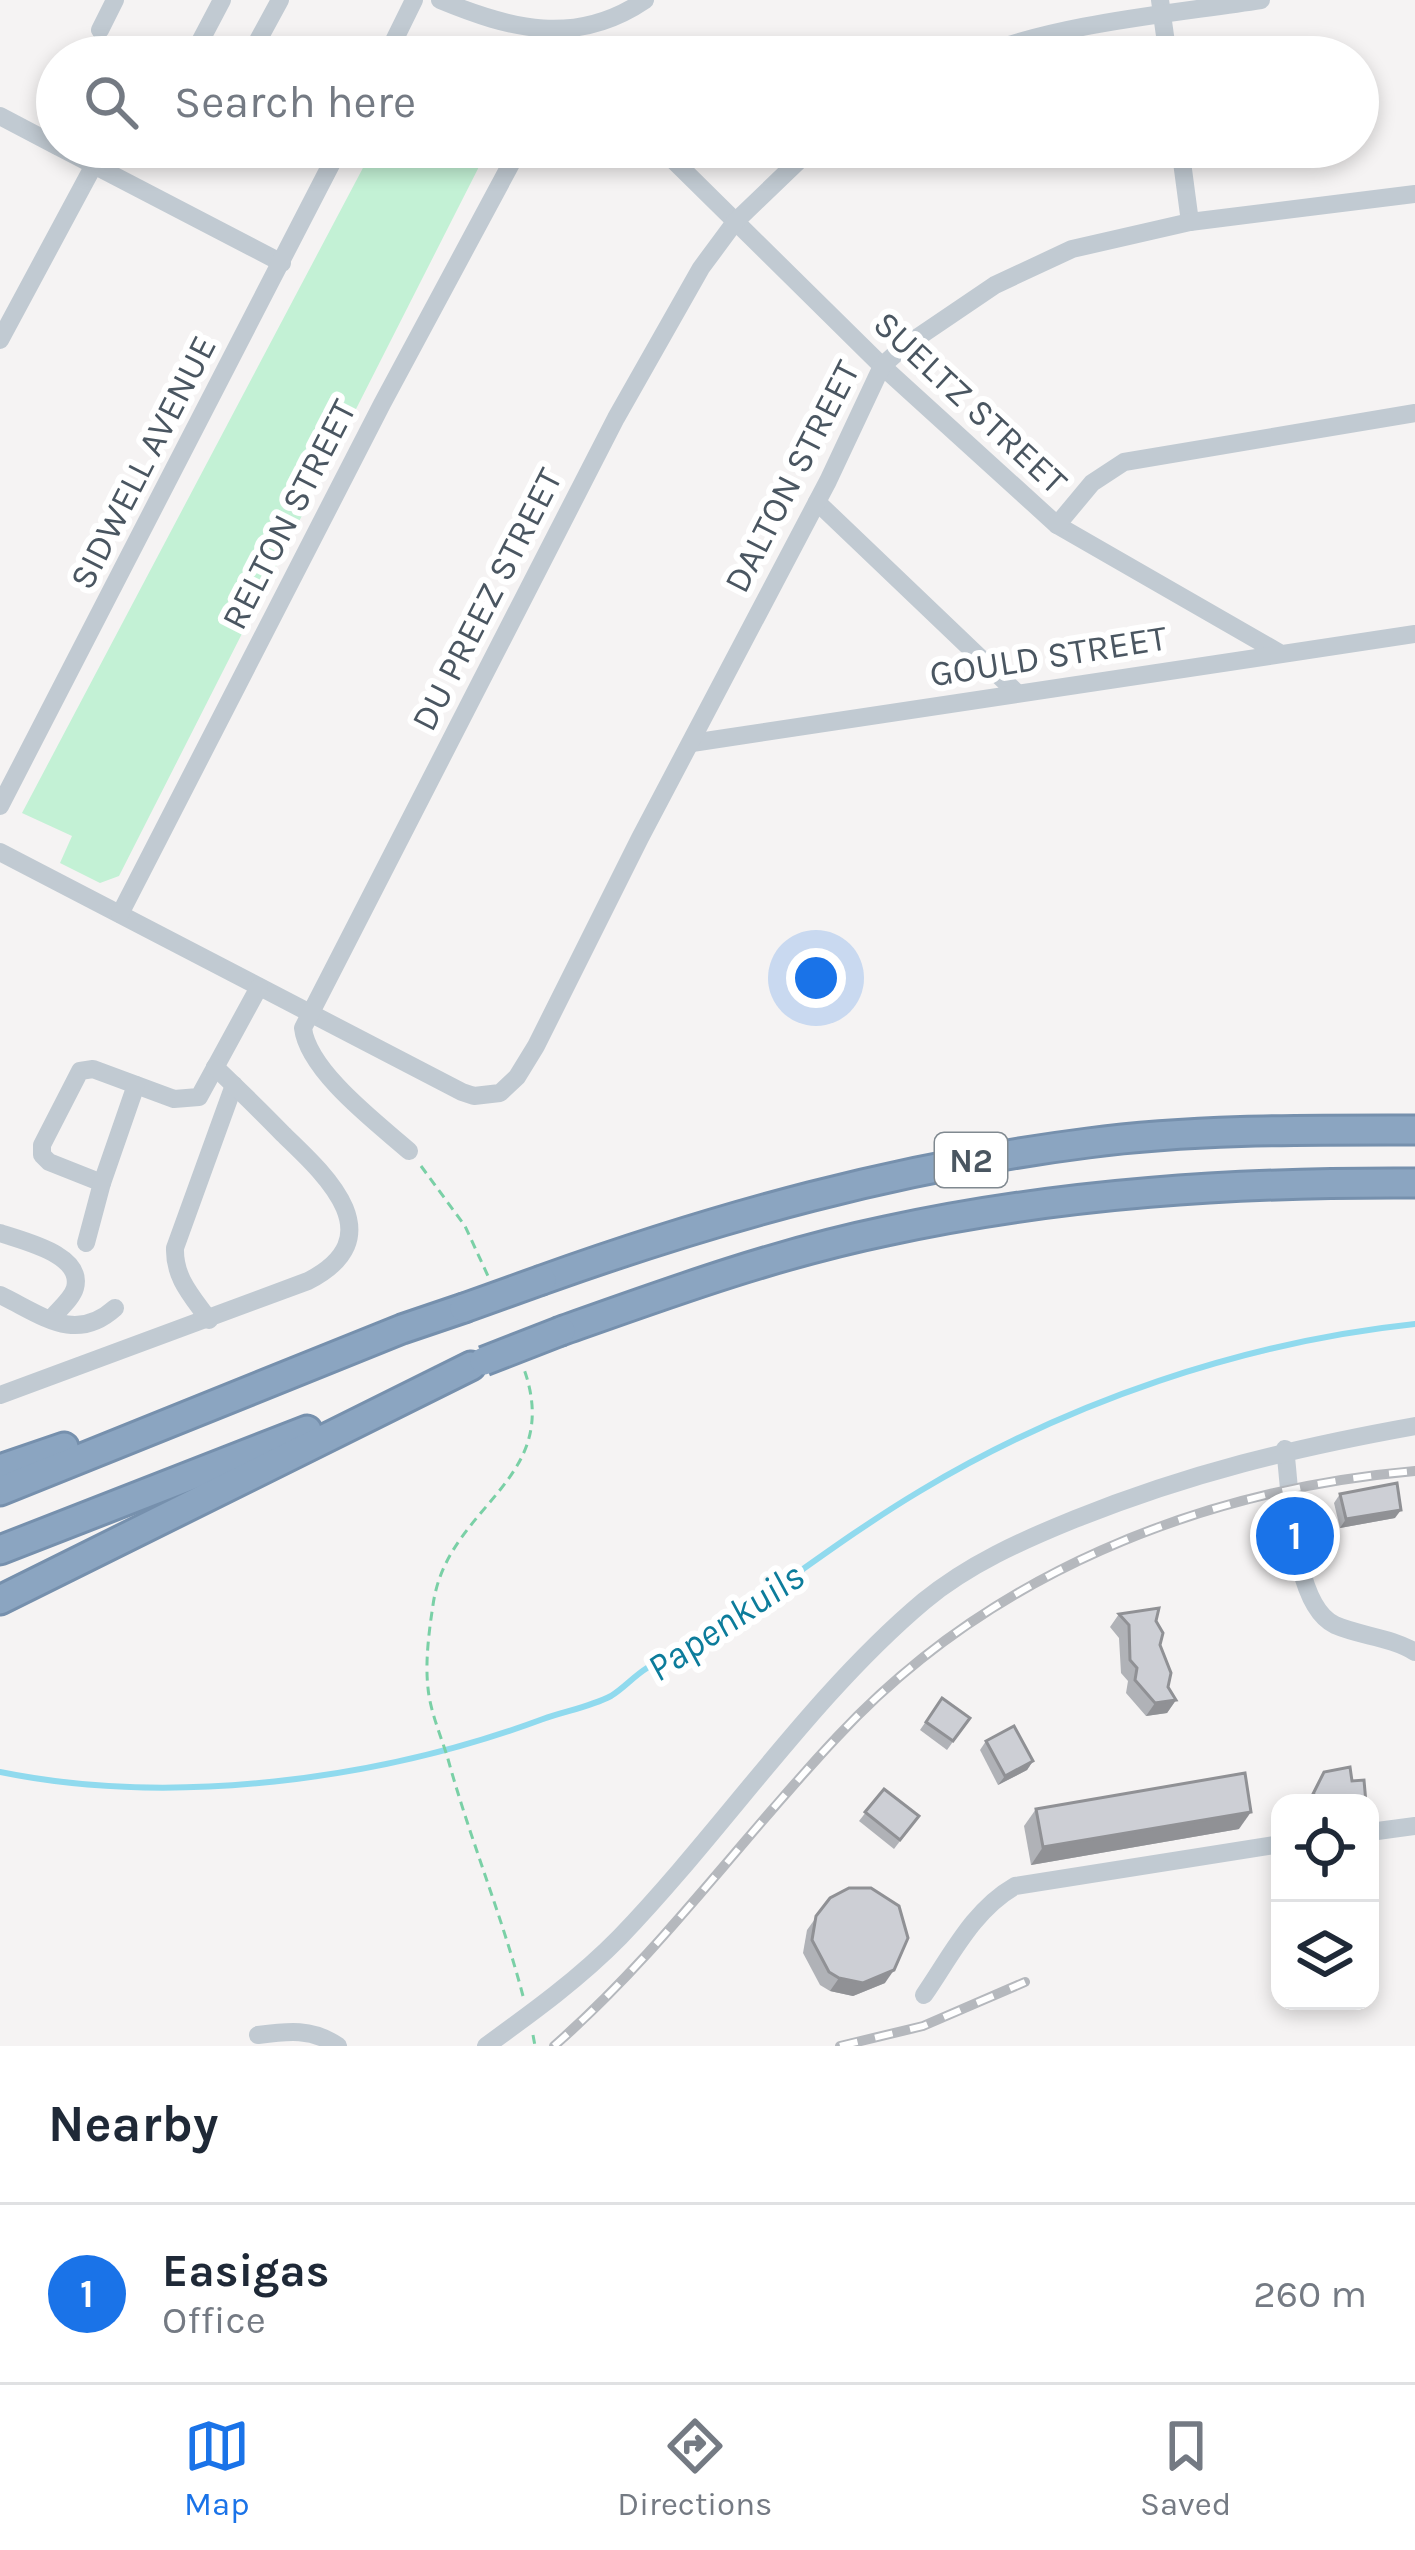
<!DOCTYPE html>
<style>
body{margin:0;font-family:Karla,sans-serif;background:#f2f2f3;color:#1f2937}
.controls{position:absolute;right:36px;bottom:36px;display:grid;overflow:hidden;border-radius:24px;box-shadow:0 6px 18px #0003}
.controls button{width:108px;height:108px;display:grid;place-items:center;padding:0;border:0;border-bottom:3px solid #e0e1e3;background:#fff;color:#1f2937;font:60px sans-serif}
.you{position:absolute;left:816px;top:978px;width:42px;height:42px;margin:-30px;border:9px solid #fff;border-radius:50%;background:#1a73e8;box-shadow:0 0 0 18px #1a73e833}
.badge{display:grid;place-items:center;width:78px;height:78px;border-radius:50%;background:#1a73e8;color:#fff;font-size:39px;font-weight:700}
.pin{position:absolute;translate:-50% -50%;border:6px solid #fff;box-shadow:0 3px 12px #0006}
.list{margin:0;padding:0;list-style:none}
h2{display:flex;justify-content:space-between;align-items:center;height:156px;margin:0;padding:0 48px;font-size:51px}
h2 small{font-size:39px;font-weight:400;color:#747a83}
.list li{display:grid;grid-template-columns:78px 1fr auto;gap:36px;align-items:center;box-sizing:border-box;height:180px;padding:0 48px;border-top:3px solid #e0e1e3}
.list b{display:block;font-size:45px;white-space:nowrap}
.list p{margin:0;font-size:39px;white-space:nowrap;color:#747a83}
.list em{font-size:39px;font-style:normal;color:#747a83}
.icon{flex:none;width:66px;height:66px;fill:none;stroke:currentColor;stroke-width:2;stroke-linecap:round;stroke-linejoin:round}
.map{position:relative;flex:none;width:1415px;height:2046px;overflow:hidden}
.search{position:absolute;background:#fff;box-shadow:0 6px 18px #0003;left:36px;right:36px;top:36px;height:132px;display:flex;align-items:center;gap:30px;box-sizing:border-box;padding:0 42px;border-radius:66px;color:#747a83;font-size:45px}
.sheet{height:336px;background:#fff}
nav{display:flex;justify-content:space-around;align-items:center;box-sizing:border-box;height:168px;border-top:3px solid #e0e1e3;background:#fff;font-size:33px;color:#747a83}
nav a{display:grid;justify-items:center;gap:6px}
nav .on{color:#1a73e8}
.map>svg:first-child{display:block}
.green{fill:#c3f1d5}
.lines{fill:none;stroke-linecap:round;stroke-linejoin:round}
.stream{stroke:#90daee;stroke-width:6}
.highway-casing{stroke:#7690ad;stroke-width:33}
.path{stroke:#7ad0a6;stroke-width:3;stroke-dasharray:9 6;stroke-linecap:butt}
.minor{stroke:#c1cad2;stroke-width:18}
.highway{stroke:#8ba5c1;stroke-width:27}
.rail-casing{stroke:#b5b8bd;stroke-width:10}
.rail{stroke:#fff;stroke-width:6;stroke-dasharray:18;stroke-linecap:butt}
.highway-bridge-casing{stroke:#7690ad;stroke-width:33;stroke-linecap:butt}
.highway-bridge{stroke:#8ba5c1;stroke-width:27}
.wall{fill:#b0b2b7}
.shaded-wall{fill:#909195}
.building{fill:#cdcfd5;stroke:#909195;stroke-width:3}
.labels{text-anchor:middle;stroke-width:12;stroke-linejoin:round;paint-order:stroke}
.shield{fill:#fff;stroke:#808990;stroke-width:3}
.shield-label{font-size:33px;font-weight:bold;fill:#4a5661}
.street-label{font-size:36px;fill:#4a5661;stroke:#fff}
.water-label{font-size:39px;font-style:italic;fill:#0c7c9b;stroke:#fff}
</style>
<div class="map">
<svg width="1415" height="2046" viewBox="0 0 1415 2046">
<rect width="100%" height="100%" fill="#f5f3f3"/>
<polygon class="green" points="374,147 489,147 119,876 100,883 60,863 72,836 22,813"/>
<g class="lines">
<path class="stream" d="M0,1772C172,1807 379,1780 543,1719C565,1711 590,1707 611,1696C624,1688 634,1676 647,1668C678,1650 711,1633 741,1613C800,1572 858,1528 920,1491C1068,1402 1244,1342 1415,1324"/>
<defs>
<g id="highway">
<path d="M542,1280C721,1216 899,1167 1088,1143C1195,1129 1307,1130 1415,1130"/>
<path d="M561,1331C668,1293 775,1254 886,1231C1061,1193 1237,1182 1415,1183"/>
<polyline points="0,1469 64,1447"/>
<polyline points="0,1491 402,1329 464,1308"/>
<polyline points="0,1550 307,1430"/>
<polyline points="0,1600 471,1366"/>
</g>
</defs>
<use href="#highway" class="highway-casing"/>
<g class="path">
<polyline points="421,1166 465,1226 488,1276"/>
<path d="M523,1996C502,1916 470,1839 448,1759C441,1736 430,1711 428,1688C425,1662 429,1631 433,1605C447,1504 564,1482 524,1369"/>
<polyline points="533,2035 535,2046"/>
</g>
<g class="minor">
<path d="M440,0C510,29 576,47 645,0"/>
<polyline points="1160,0 1168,57"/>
<polyline points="100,30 115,0"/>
<polyline points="192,57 222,0"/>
<polyline points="249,57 280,0"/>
<polyline points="386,57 414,0"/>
<path d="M975,57C1059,23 1170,14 1261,0"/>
<polyline points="0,116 57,146"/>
<polyline points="59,147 282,263"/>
<polyline points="660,147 882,366 1057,525 1278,652"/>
<polyline points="1180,147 1190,222"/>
<polyline points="0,340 94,165"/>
<polyline points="817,502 1017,693"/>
<polyline points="1057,525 1092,483 1124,462 1415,413"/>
<polyline points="692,743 1415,634"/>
<polyline points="0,806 340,147"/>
<polyline points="0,852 462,1092 474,1096 500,1093 517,1077 536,1046 640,838 828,481 882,366 902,348 995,285 1072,249 1190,222 1415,194"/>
<polyline points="120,914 382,404 520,147"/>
<path d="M409,1151C377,1123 308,1071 303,1028L616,418L701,268L735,222L813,147"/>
<polyline points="102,1183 49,1162 42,1155 42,1145 80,1071 93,1069 174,1099 199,1097 259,987"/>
<path d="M0,1233C22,1241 84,1254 75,1288C72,1299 58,1310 51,1319"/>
<polyline points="86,1243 102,1183 136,1085"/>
<path d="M0,1295C42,1315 75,1344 115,1308"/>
<path d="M209,1320C192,1296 174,1278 175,1248L234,1085"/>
<path d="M0,1395L308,1281C394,1237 326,1175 283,1134C261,1111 238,1089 215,1067"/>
<path d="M1285,1449C1291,1493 1292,1605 1335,1625C1360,1636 1391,1637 1415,1652"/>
<polyline points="1370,1832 1415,1826"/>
<path d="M924,1995C951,1956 973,1910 1015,1886L1280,1844"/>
<path d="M258,2035C288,2031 312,2028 338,2046"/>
<path d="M486,2046C533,2012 580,1978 620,1937C723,1830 811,1696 924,1601C969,1564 1021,1541 1075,1519C1190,1473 1293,1448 1415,1426"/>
</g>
<use href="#highway" class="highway"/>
<defs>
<g id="rail">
<path d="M554,2046C660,1953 741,1839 838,1736C988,1575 1198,1490 1415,1471"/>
<polyline points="840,2046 923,2026 1025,1982"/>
</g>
</defs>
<use href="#rail" class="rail-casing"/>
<use href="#rail" class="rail"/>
<defs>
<g id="highway-bridge">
<polyline points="464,1308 542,1280"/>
<polyline points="484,1361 561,1331"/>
</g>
</defs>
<use href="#highway-bridge" class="highway-bridge-casing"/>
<use href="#highway-bridge" class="highway-bridge"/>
</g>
<g class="wall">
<polygon points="1340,1494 1395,1518 1340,1528 1334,1503"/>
<polygon points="1119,1614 1156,1621 1168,1687 1176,1700 1167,1713 1146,1716 1126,1693 1128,1681 1121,1673 1119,1638 1110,1627"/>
<polygon points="942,1698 970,1718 947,1750 920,1730"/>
<polygon points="986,1741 1033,1761 1027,1770 998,1785 980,1750"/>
<polygon points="1324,1772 1352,1781 1366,1803 1307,1803"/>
<polygon points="884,1789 919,1816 894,1849 859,1821"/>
<polygon points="1036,1809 1239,1829 1031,1865 1024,1826"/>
<polygon points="830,1898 885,1983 853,1996 830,1991 820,1985 803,1953 807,1930"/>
</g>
<g class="shaded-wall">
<polygon points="1401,1510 1395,1518 1340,1528 1346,1519"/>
<polygon points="1176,1700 1167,1713 1146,1716 1155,1703"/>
<polygon points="1033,1761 1027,1770 998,1785 1005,1776"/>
<polygon points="1251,1812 1239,1829 1031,1865 1043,1847"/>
<polygon points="894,1970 885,1983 853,1996 830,1991 839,1978"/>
</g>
<g class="building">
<polygon points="1397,1483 1401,1510 1346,1519 1340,1494"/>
<polygon points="1159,1608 1156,1621 1163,1633 1160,1645 1171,1673 1168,1687 1176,1700 1155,1703 1135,1680 1137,1668 1130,1660 1129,1625 1119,1614"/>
<polygon points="942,1698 970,1718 953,1741 926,1722"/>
<polygon points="1014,1726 1033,1761 1005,1776 986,1741"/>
<polygon points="1350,1767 1352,1781 1364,1780 1366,1803 1328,1803 1313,1794 1324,1772"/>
<polygon points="1245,1773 1251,1812 1043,1847 1036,1809"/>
<polygon points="884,1789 919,1816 900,1840 865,1812"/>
<polygon points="849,1888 871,1888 899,1906 908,1938 894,1970 863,1983 839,1978 829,1972 812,1940 816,1916 830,1898"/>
</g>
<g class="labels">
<rect class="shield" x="935" y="1133" width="72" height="54" rx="9"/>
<g class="shield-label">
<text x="971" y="1172">N2</text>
</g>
<g class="street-label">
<text transform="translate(971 402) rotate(43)" y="13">SUELTZ STREET</text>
<text transform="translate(142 462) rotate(-63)" y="13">SIDWELL AVENUE</text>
<text transform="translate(791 476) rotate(-63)" y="13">DALTON STREET</text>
<text transform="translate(288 514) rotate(-63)" y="13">RELTON STREET</text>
<text transform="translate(486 599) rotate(-63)" y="13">DU PREEZ STREET</text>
<text transform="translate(1048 655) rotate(-9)" y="13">GOULD STREET</text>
</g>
<g class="water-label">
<text transform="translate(725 1621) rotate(-34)" y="14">Papenkuils</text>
</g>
</g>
</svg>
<div class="controls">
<button><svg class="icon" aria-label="locate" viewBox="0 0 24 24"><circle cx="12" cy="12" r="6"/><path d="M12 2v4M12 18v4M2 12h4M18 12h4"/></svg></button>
<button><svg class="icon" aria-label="layers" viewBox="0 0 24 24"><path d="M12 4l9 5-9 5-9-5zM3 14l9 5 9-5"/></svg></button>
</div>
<div class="you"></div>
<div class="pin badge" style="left:1295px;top:1536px">1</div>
<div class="search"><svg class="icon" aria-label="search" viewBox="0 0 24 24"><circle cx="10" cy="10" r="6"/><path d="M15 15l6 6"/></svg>Search here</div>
</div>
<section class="sheet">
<h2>Nearby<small></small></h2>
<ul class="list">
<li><span class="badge">1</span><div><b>Easigas</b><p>Office</p></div><em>260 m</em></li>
</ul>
</section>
<nav>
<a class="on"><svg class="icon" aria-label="map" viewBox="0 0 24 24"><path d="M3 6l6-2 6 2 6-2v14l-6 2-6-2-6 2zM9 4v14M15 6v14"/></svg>Map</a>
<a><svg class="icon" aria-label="directions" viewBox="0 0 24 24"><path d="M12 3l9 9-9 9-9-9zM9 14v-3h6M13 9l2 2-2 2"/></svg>Directions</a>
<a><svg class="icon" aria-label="saved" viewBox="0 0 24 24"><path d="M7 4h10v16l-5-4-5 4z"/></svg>Saved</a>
</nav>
